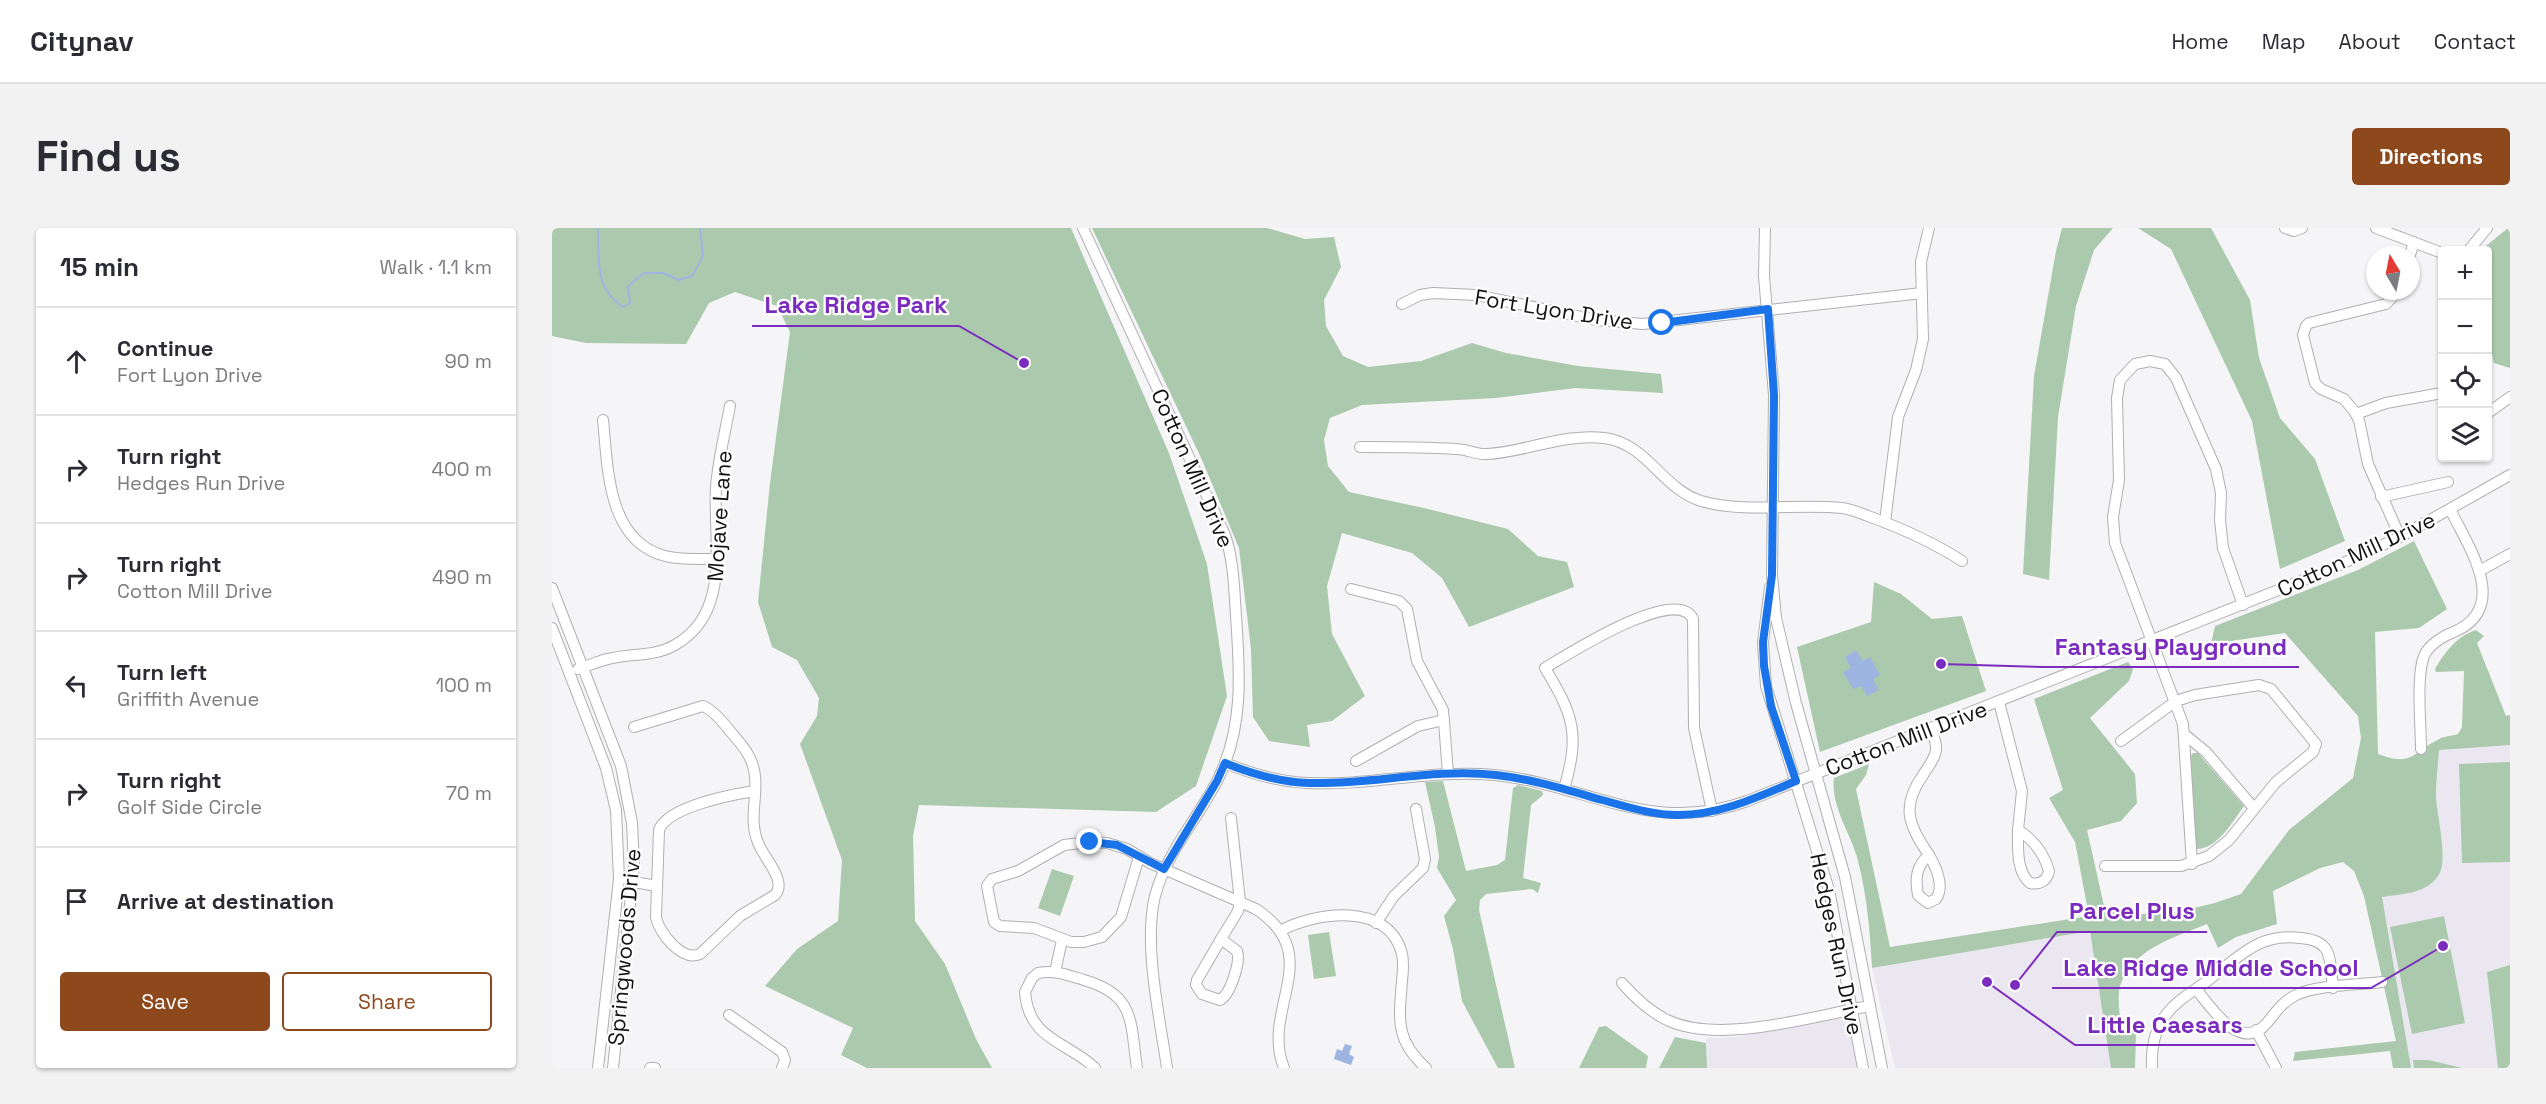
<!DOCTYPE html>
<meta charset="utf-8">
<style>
body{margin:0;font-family:"Space Grotesk",sans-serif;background:#f2f2f3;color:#2b2b33}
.controls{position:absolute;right:18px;top:18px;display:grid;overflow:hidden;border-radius:6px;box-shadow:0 2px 4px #0004}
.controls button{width:54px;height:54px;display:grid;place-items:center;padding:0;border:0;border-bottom:2px solid #e1e1e2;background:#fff;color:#2b2b33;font:30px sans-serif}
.compass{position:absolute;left:1814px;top:18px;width:54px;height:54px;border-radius:50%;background:#fff;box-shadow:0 2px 4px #0004;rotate:350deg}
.stop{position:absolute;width:18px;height:18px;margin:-14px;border:4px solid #1a73e8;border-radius:50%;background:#fff}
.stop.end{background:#1a73e8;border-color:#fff;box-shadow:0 2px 6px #0008}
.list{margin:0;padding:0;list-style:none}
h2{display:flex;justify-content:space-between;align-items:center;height:78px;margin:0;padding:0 24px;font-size:26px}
h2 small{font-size:20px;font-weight:400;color:#7c7c81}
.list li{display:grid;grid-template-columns:39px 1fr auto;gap:18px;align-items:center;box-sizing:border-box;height:108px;padding:0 24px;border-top:2px solid #e1e1e2}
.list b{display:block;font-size:22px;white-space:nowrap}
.list p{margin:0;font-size:20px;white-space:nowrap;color:#7c7c81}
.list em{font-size:20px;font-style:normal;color:#7c7c81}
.actions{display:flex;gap:12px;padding:18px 24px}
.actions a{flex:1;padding:14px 0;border:2px solid #8d491c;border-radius:6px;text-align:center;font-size:21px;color:#8d491c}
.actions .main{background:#8d491c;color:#fff}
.icon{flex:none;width:33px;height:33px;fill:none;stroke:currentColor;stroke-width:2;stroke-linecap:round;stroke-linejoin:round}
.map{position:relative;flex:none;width:1958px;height:840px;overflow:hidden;border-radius:6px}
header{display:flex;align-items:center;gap:36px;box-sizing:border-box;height:84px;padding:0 30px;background:#fff;border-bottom:2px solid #e1e1e2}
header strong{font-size:28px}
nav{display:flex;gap:33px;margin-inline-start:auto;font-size:21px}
.intro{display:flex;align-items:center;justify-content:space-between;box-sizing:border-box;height:144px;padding:0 36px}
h1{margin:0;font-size:42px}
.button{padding:15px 27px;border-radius:6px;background:#8d491c;color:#fff;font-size:21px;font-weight:700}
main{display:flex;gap:36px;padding:0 36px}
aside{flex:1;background:#fff;border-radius:6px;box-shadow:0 2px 4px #0004}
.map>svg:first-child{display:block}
.built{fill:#eae7f1}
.green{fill:#abcaad}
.water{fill:#9eb5e1}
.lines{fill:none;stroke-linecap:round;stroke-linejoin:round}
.stream{stroke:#9eb5e1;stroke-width:2}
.minor-casing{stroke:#b0afb2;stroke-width:12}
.minor{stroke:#fff;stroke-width:10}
.route{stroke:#1a73e8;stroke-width:8}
.labels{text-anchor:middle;stroke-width:4.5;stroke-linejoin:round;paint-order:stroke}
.street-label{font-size:22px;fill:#131314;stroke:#fff}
.leader{fill:none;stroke:#7b2cbf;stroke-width:2}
.callout-dot{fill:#7b2cbf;stroke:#fff;stroke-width:2}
.callout-label{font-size:24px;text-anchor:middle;font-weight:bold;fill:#7b2cbf;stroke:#fff;stroke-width:4.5;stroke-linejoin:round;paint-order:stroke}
</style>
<header>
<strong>Citynav</strong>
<nav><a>Home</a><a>Map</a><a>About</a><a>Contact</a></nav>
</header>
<div class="intro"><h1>Find us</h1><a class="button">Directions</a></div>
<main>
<aside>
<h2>15 min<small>Walk · 1.1 km</small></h2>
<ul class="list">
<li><svg class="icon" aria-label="ahead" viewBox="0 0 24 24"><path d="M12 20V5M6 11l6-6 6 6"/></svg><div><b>Continue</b><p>Fort Lyon Drive</p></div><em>90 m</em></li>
<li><svg class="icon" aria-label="right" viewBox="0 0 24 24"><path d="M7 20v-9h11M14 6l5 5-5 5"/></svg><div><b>Turn right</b><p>Hedges Run Drive</p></div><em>400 m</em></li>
<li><svg class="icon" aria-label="right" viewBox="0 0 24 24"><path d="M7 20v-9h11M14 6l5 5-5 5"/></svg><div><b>Turn right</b><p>Cotton Mill Drive</p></div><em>490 m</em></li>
<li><svg class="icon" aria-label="left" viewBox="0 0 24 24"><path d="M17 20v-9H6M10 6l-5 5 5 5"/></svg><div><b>Turn left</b><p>Griffith Avenue</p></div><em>100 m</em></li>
<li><svg class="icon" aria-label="right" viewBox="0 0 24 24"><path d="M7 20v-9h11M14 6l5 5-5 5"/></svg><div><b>Turn right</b><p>Golf Side Circle</p></div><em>70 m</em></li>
<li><svg class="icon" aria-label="arrive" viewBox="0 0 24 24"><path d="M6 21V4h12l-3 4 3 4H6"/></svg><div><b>Arrive at destination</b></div></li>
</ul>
<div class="actions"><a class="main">Save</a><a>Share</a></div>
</aside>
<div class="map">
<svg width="1958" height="840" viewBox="0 0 1958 840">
<rect width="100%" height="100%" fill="#f5f4f7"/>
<g class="built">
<polygon points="1958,502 1958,840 1849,840 1836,768 1812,668 1890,632 1884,569 1887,522"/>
<polygon points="1538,703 1559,840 1343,840 1320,740"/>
<polygon points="1283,791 1291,791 1296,797 1306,840 1155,840 1154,810 1184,809"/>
</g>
<g class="green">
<polygon points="0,0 519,0 617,225 655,336 675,468 644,558 604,584 367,577 361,608 363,693 393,736 424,811 440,840 315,840 289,827 301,800 213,758 245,721 286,693 290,632 248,516 265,488 267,470 245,432 220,419 206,374 218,255 238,104 225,78 183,64 157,75 134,116 34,115 0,108"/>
<polygon points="540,0 715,0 753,11 782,9 789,39 772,72 774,98 791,128 816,139 869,133 920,115 954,125 1026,138 1109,146 1111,165 1023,160 944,170 810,177 778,190 772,212 776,238 797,264 872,280 956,301 986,328 1015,334 1022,359 917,399 890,350 860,325 790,305 775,358 780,406 813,468 780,493 755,497 758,519 717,513 701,489 699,421 687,320 650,232"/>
<polygon points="1510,0 1561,0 1542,22 1524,78 1506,189 1497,352 1471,346 1482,148 1504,23"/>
<polygon points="1586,0 1659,0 1698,72 1707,130 1728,190 1763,231 1793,313 1728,341 1700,193 1619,21"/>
<polygon points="1956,0 1958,0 1958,140 1942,135 1936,108 1936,22 1929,22"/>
<path d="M1862,313L1895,381L1867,400L1823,404L1826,526C1860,539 1860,525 1887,511C1892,508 1900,508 1906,506L1910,499L1912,443L1884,444L1883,441C1893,424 1905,408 1924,402L1932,408L1925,415L1954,488L1958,487V517L1887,522C1886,538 1884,554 1884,569C1885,589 1897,633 1886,648C1874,666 1849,666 1830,669L1859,840H1841L1838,823L1741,833L1743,824L1844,813L1812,668L1802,643L1791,634L1768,640L1721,663L1725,696L1684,709L1666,720L1655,696C1623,709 1580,721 1568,758C1565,770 1568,787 1569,800L1584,805L1583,840H1559L1538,703L1320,740C1318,703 1315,666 1305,629C1297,602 1279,579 1282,550L1317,536L1314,547L1304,561L1338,719L1537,688L1523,614L1497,570L1511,562L1482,471L1576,434L1581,441L1577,453L1538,490L1583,546L1585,575L1569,593L1535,602L1552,678L1571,686H1616L1663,675L1689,666L1737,602L1801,550L1809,510L1806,488L1733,405L1659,416L1663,398L1806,342Z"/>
<polygon points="1322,354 1349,366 1380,391 1410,388 1434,463 1268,524 1245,419 1319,394"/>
<path d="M1641,525H1646L1692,578C1680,594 1666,621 1644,621L1637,531Z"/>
<polygon points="1958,534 1958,634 1910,635 1907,536"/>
<polygon points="891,553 914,643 945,637 953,632 961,560 966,557 990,563 991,567 979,577 971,650 989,655 986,665 980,661 934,666 928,672 927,682 963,840 946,840 910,773 901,721 892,688 904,672 885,640 887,629 883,599 873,554"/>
<polygon points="500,641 522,648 508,688 486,680"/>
<polygon points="1892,688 1913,795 1860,806 1838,699"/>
<polygon points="777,704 784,748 762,751 756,707"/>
<polygon points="1958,737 1958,840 1946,840 1935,744"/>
<polygon points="1054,798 1096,828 1094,840 1027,840 1047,799"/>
<polygon points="1123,809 1154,815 1155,840 1107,840"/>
<polygon points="1861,832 1877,832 1910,840 1862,840"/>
</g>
<g class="water">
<polygon points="1304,422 1311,433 1318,429 1328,447 1321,451 1327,462 1315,468 1309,458 1301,461 1291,444 1299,440 1293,429"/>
<polygon points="793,816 800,818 797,826 802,829 799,837 782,831 785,821 790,823"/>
</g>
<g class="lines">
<path class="stream" d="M46,0C47,31 42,60 71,79L78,75L76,58L92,45H111L127,52L140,48L151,28L148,0"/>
<defs>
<g id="minor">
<path d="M531,0L673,307C682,334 682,360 684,388C688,444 692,501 665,553C645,592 614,625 603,668C591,716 608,791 615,840"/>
<polyline points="1213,0 1212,48 1222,167 1220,347 1224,390 1244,475 1293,649 1330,840"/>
<polyline points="1733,0 1742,3 1750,0"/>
<polyline points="1824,0 1890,25"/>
<polyline points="1917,22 1935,0"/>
<polyline points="1858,27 1862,14"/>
<polyline points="1846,63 1834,76 1757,95 1754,98 1751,107 1763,155 1769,161 1792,171 1802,183 1807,192 1816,236 1848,309"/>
<polyline points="850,76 868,67 881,65 924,67 1044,92 1091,96 1370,65"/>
<polyline points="1936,185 1958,169"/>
<polyline points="1804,186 1834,175 1890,165"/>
<path d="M51,192C56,240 55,313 113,328C129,332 147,331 163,331"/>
<path d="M808,219C840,219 872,219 904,221C915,221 924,227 935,226C974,224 1012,205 1052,210C1095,215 1110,261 1149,273C1195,286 1243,275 1290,280C1299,281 1308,285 1316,288C1349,300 1381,314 1410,333"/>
<polyline points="1829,269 1896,254"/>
<polyline points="1333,294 1346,189 1364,142 1371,111 1369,34 1377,0"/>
<polyline points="1929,342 1958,326"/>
<polyline points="1218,359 1211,414 1214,458 1277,662 1311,840"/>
<polyline points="0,360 69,538 80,595 82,638 61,840"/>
<polyline points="799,361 847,373 855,381 865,433 891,482 896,545"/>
<polyline points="0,400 54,540 64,582 67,651 46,840"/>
<path d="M26,441C36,438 46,433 56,431C79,425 102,429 123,417C180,385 161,313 164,259C166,232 173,205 178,178"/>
<polyline points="1447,474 1470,563 1466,602"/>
<path d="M82,499L151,478C161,482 171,494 178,503C188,515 199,526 202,542C208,568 194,591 208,619C214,632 235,654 223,667L188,688L148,726C130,734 107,705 104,689L107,602C116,579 178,567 202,563"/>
<polyline points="1632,506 1654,524 1701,579"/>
<path d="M1869,521C1869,497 1864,448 1872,428C1877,416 1893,407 1904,403C1958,378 1916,318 1899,283"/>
<polyline points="804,533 866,498 892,492"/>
<path d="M673,535C700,546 727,554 756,555C819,558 880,541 943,547C1036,557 1100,608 1195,573L1774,343L1848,309L1958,247"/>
<path d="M1012,561C1028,506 1022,488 993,440C1015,427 1125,356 1141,391L1142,500L1160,583"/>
<path d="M1466,602C1482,612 1492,625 1497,643C1495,653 1488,657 1478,655C1464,644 1466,618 1466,602Z"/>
<path d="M1377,627C1356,597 1349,578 1371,547C1376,539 1383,531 1384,522C1385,515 1381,507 1379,500"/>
<path d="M1377,627C1384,639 1393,658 1384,671L1376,675L1366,667C1363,650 1364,638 1377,627Z"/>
<path d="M587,629L569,689L550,709L532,714H519L482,700L448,698L442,694L435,658L440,651L466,643L512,617L538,614L555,615L575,621L598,635L704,681C775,728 708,781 732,840"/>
<polyline points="1640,636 1631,496 1563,315 1561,289 1567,252 1565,170 1568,152 1583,136 1598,133 1613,136 1624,150 1664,241 1669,265 1668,292 1671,320 1691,377"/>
<polyline points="1553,638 1629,638 1657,628 1677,612 1724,554 1761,524 1764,516 1719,461 1707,457 1643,467 1624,473 1569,513"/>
<polyline points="76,653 105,658"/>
<polyline points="824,695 842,668 871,640 873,631 864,581"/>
<path d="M728,703C763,684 837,673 850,726C852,735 851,744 850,753C847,792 843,812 874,840"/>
<path d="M669,711L685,723C689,734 678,767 668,772L650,766L644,757L645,752Z"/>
<polyline points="669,711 686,683 688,674 679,590"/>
<polyline points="503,744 510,712"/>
<path d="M1070,755C1083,770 1097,783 1115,792C1168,817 1261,788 1318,778"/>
<path d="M1644,761C1659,779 1688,826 1715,795C1724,784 1730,774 1744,767C1763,757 1807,757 1830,754"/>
<polyline points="177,787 230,824 233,832 230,840"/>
<polyline points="1704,802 1724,840"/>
<polyline points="98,840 103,840"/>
<path d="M543,840C515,813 477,813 473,764L480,750L486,745C503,742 516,747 532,752C584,767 578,794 585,840"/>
<path d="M1600,840C1599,820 1602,805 1613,788C1625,771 1643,763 1659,750C1688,728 1707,705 1748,710C1757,711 1767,712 1773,720C1780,729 1779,748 1781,760"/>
</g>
</defs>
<use href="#minor" class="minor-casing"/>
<use href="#minor" class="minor"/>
</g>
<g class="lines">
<path class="route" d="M538,614L565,617L612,641L665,553L673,535C700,546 727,554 757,555C819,557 881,540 944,547C980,551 1015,562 1050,572C1076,579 1100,587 1126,587C1168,587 1206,569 1244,553L1219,478L1212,438L1211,414L1220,347L1222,167L1216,81L1110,95"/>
</g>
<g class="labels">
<g class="street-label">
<text transform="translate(1002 81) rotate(9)" y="8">Fort Lyon Drive</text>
<text transform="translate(641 240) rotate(66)" y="8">Cotton Mill Drive</text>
<text transform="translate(167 288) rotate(-86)" y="8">Mojave Lane</text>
<text transform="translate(1804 326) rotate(-25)" y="8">Cotton Mill Drive</text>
<text transform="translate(1354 510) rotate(-21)" y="8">Cotton Mill Drive</text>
<text transform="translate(1285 716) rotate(78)" y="8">Hedges Run Drive</text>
<text transform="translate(72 719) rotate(-85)" y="8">Springwoods Drive</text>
</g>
</g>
<path class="leader" d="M472 135L407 98H200M1389 436L1491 439H1747M1463 757L1505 704H1655M1891 718L1819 760H1500M1435 754L1523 817H1703"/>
<g class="callout-dot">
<circle cx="472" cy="135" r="6"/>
<circle cx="1389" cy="436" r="6"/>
<circle cx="1463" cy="757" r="6"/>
<circle cx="1891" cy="718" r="6"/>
<circle cx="1435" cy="754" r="6"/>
</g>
<g class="callout-label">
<text x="304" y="85">Lake Ridge Park</text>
<text x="1619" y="427">Fantasy Playground</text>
<text x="1580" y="691">Parcel Plus</text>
<text x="1659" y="748">Lake Ridge Middle School</text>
<text x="1613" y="805">Little Caesars</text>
</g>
</svg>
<div class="controls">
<button>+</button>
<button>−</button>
<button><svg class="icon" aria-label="locate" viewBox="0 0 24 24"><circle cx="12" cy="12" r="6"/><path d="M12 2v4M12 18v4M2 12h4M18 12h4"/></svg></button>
<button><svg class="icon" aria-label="layers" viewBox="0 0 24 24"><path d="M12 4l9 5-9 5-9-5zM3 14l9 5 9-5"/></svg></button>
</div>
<svg class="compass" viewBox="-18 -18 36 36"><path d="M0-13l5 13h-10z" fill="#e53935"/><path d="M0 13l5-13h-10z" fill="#7c7c81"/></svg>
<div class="stop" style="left:1110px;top:95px"></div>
<div class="stop end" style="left:538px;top:614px"></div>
</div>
</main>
